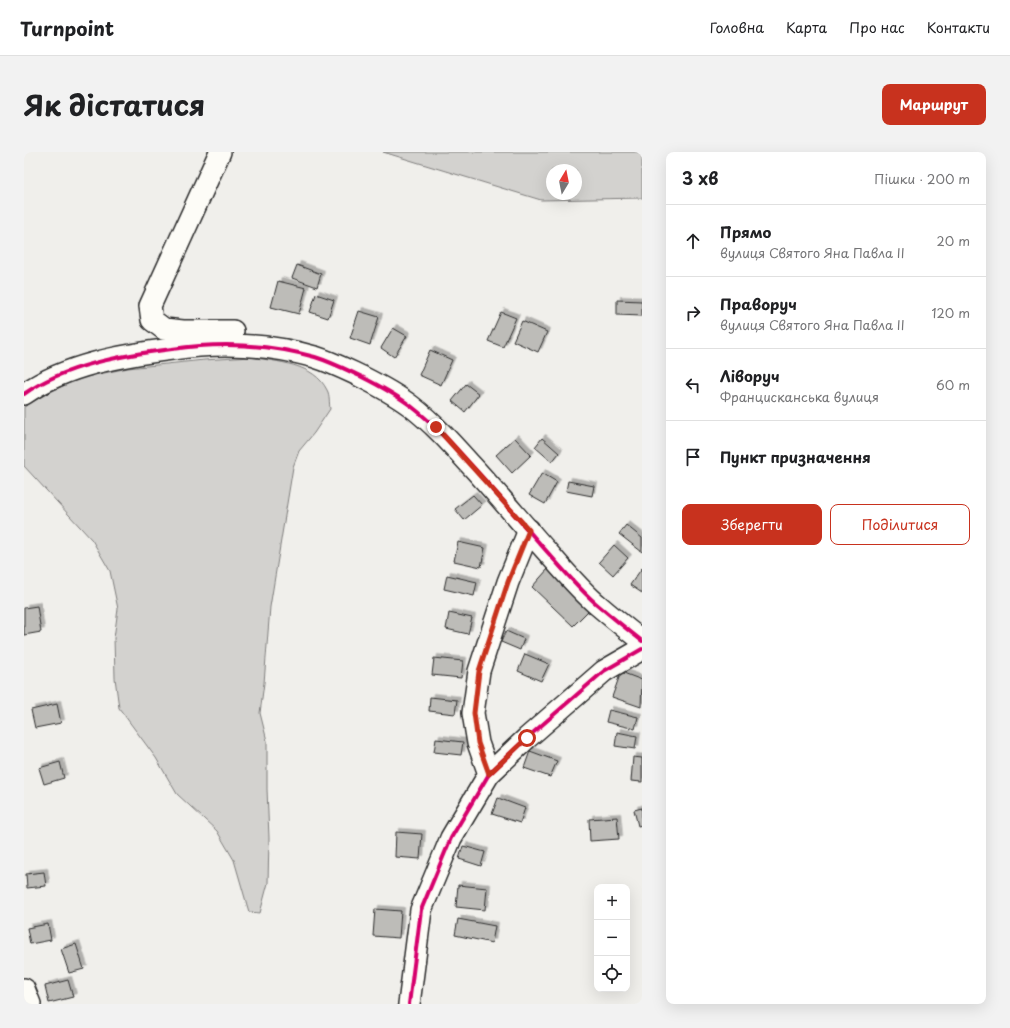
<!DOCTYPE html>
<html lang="uk">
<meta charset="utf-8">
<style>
body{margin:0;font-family:"Playpen Sans",sans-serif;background:#f2f2f2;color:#202124}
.controls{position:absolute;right:12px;bottom:12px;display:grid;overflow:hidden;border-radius:8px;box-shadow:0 4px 16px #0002}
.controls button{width:36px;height:36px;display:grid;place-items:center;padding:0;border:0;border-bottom:1px solid #e0e0e0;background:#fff;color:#202124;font:20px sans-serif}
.compass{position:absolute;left:522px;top:12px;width:36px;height:36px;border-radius:50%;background:#fff;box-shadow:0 4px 16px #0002;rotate:10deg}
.stop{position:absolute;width:12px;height:12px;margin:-9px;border:3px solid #c8321e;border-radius:50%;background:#fff}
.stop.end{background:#c8321e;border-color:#fff;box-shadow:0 1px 4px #0008}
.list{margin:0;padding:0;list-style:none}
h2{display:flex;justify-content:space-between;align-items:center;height:52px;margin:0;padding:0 16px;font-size:17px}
h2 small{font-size:13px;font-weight:400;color:#757577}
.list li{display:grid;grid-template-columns:26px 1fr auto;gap:12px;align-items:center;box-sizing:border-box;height:72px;padding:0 16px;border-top:1px solid #e0e0e0}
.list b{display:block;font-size:15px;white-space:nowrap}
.list p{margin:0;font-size:13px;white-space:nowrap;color:#757577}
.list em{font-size:13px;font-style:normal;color:#757577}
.actions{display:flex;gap:8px;padding:12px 16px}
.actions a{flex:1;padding:9px 0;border:1px solid #c8321e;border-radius:8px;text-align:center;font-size:14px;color:#c8321e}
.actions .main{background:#c8321e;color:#fff}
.icon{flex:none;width:22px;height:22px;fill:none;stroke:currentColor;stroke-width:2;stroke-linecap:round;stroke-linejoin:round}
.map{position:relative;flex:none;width:618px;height:852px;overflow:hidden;border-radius:8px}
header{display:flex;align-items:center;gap:24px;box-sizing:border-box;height:56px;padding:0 20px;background:#fff;border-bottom:1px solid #e0e0e0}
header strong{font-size:19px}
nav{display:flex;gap:22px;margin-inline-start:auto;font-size:14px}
.intro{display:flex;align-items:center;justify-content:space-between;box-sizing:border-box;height:96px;padding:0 24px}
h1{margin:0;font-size:28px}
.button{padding:10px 18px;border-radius:8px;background:#c8321e;color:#fff;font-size:14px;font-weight:700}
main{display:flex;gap:24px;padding:0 24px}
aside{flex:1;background:#fff;border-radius:8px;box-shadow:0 4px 16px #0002}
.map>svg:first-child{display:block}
.green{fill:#d3d2cf;stroke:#7f7e7d;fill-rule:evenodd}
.building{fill:#bdbcb8;stroke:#2b2b2b;filter:url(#shadow)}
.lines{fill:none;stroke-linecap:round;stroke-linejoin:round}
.minor-casing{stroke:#2b2b2b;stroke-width:24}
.minor{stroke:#fdfcf7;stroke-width:21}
.cycleway-casing{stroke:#fdfcf7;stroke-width:6}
.cycleway{stroke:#d6006c;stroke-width:4}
.route{stroke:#c8321e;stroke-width:5}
</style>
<header>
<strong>Turnpoint</strong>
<nav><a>Головна</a><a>Карта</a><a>Про нас</a><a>Контакти</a></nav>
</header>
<div class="intro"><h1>Як дістатися</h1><a class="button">Маршрут</a></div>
<main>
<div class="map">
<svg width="618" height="852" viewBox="0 0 618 852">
<defs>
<filter id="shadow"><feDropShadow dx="3.5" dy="-3.5" stdDeviation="0" flood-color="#0004"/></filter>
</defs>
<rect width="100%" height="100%" fill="#f0efeb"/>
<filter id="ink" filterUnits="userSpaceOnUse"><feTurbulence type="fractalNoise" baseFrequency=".025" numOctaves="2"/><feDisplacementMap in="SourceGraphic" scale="8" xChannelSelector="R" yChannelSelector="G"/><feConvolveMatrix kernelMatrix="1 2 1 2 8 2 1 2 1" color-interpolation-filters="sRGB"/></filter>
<g filter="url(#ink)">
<g class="green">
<path d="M359,0H618V46L517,48ZM528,18H552V42H528Z"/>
<path d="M226,205C253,210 290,211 303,238C306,243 305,251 306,257L290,281L275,299L269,315L246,455L240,531L236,561L243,589V637L245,686L244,731L236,761L225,760L210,708L193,679L153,642L132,606L95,556L91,526L90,486L94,457L86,419L68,388L0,314V255L24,241L56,226L104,216L180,208Z"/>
</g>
<g class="building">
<polygon points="273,113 297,122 293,135 268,126"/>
<polygon points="254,129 282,136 275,162 247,155"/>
<polygon points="292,142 310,148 304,166 286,160"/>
<polygon points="593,148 618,149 618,164 593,163"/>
<polygon points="335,159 355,165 346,193 326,186"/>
<polygon points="477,160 492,166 479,195 464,189"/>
<polygon points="498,169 523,180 514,200 489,189"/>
<polygon points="369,176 383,184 370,205 357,196"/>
<polygon points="406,198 428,208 417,233 395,223"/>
<polygon points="442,232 455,242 441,260 428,249"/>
<polygon points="491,286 507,303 488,321 472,303"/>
<polygon points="518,286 535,301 528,310 511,295"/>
<polygon points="518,321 533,330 521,352 505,343"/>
<polygon points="544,329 570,334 568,344 542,339"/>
<polygon points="449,343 458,353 440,368 431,357"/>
<polygon points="602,373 618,386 618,400 595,382"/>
<polygon points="434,390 461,396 457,415 430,409"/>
<polygon points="590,393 604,406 589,423 575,410"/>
<polygon points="618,416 618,441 606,433"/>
<polygon points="524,417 566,457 549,474 508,435"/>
<polygon points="423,423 453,430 450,444 420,437"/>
<polygon points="13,454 17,480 0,483 0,456"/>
<polygon points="425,461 448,466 444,482 422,477"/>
<polygon points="482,479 500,487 496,498 477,490"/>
<polygon points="501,502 525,512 517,529 494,519"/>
<polygon points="410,506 439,509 437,526 408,523"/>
<polygon points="597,520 618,528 617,555 588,545"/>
<polygon points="406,545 433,548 431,562 405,559"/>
<polygon points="33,552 37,571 11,576 7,558"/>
<polygon points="585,558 614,565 611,577 582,570"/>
<polygon points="593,580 613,584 611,597 591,594"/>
<polygon points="412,587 439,590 437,603 410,600"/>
<polygon points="506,599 533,609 526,625 500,616"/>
<polygon points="609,605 618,606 618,630 607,629"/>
<polygon points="36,610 40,626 20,632 15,616"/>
<polygon points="474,646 501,656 496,671 468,662"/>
<polygon points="618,656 618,673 614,674 610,658"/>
<polygon points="593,665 595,687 566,689 565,667"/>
<polygon points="372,680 398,682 396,707 371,705"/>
<polygon points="439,694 461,700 457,714 435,707"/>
<polygon points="20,720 22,734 3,736 2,722"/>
<polygon points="434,733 463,736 461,758 432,755"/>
<polygon points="351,757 377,759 375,786 349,784"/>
<polygon points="434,767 471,774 468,791 431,783"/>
<polygon points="24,772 27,788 6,792 3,776"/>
<polygon points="52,792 60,817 45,821 37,797"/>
<polygon points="44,828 49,845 25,851 21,834"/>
</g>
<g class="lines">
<defs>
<g id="minor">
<polyline points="196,0 126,154 128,168 140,177 159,179 209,179"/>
<path d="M0,242C41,213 99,203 148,197C195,190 245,192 291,205C307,210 321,217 336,224C354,233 371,242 387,254C409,271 427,291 445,311C473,341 499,373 526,403C540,419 559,441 575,454C589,466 604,478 618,489"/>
<polyline points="465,622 454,591 449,561 455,519 484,430 505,378"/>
<polyline points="0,837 6,852"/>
<polyline points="385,852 397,758 427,686 465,622 503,586 580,519 618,497"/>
</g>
</defs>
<use href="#minor" class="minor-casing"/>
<use href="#minor" class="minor"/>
<defs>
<g id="cycleway">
<path d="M0,242C41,213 99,203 148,197C195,190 245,192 291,205C307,210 321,217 336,224C354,233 371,242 387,254C409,271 427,291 445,311C473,341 499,373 526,403C540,419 559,441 575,454C589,466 604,478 618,489"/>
<polyline points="385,852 397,758 427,686 465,622 503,586 580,519 618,497"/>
</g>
</defs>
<use href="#cycleway" class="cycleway-casing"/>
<use href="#cycleway" class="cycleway"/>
</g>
</g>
<g class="lines" filter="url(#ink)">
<polyline class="route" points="412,275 505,378 484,430 455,519 450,561 454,591 465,622 503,586"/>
</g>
</svg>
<div class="controls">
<button>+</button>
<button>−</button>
<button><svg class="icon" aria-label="locate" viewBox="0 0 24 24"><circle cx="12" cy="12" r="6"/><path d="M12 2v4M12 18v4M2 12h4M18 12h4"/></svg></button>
</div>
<svg class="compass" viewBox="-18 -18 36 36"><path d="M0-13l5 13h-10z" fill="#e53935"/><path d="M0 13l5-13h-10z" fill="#757577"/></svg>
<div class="stop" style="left:503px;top:586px"></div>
<div class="stop end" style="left:412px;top:275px"></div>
</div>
<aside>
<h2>3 хв<small>Пішки · 200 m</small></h2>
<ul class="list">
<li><svg class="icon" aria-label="ahead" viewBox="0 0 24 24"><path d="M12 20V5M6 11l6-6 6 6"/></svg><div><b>Прямо</b><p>вулиця Святого Яна Павла II</p></div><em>20 m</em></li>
<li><svg class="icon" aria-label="right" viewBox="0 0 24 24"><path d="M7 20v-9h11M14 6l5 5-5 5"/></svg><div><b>Праворуч</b><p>вулиця Святого Яна Павла II</p></div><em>120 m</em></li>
<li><svg class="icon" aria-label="left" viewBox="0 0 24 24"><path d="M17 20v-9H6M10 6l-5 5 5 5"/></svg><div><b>Ліворуч</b><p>Францисканська вулиця</p></div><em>60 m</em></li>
<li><svg class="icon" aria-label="arrive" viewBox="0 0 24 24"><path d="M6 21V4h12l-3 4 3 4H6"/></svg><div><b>Пункт призначення</b></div></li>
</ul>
<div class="actions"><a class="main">Зберегти</a><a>Поділитися</a></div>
</aside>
</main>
